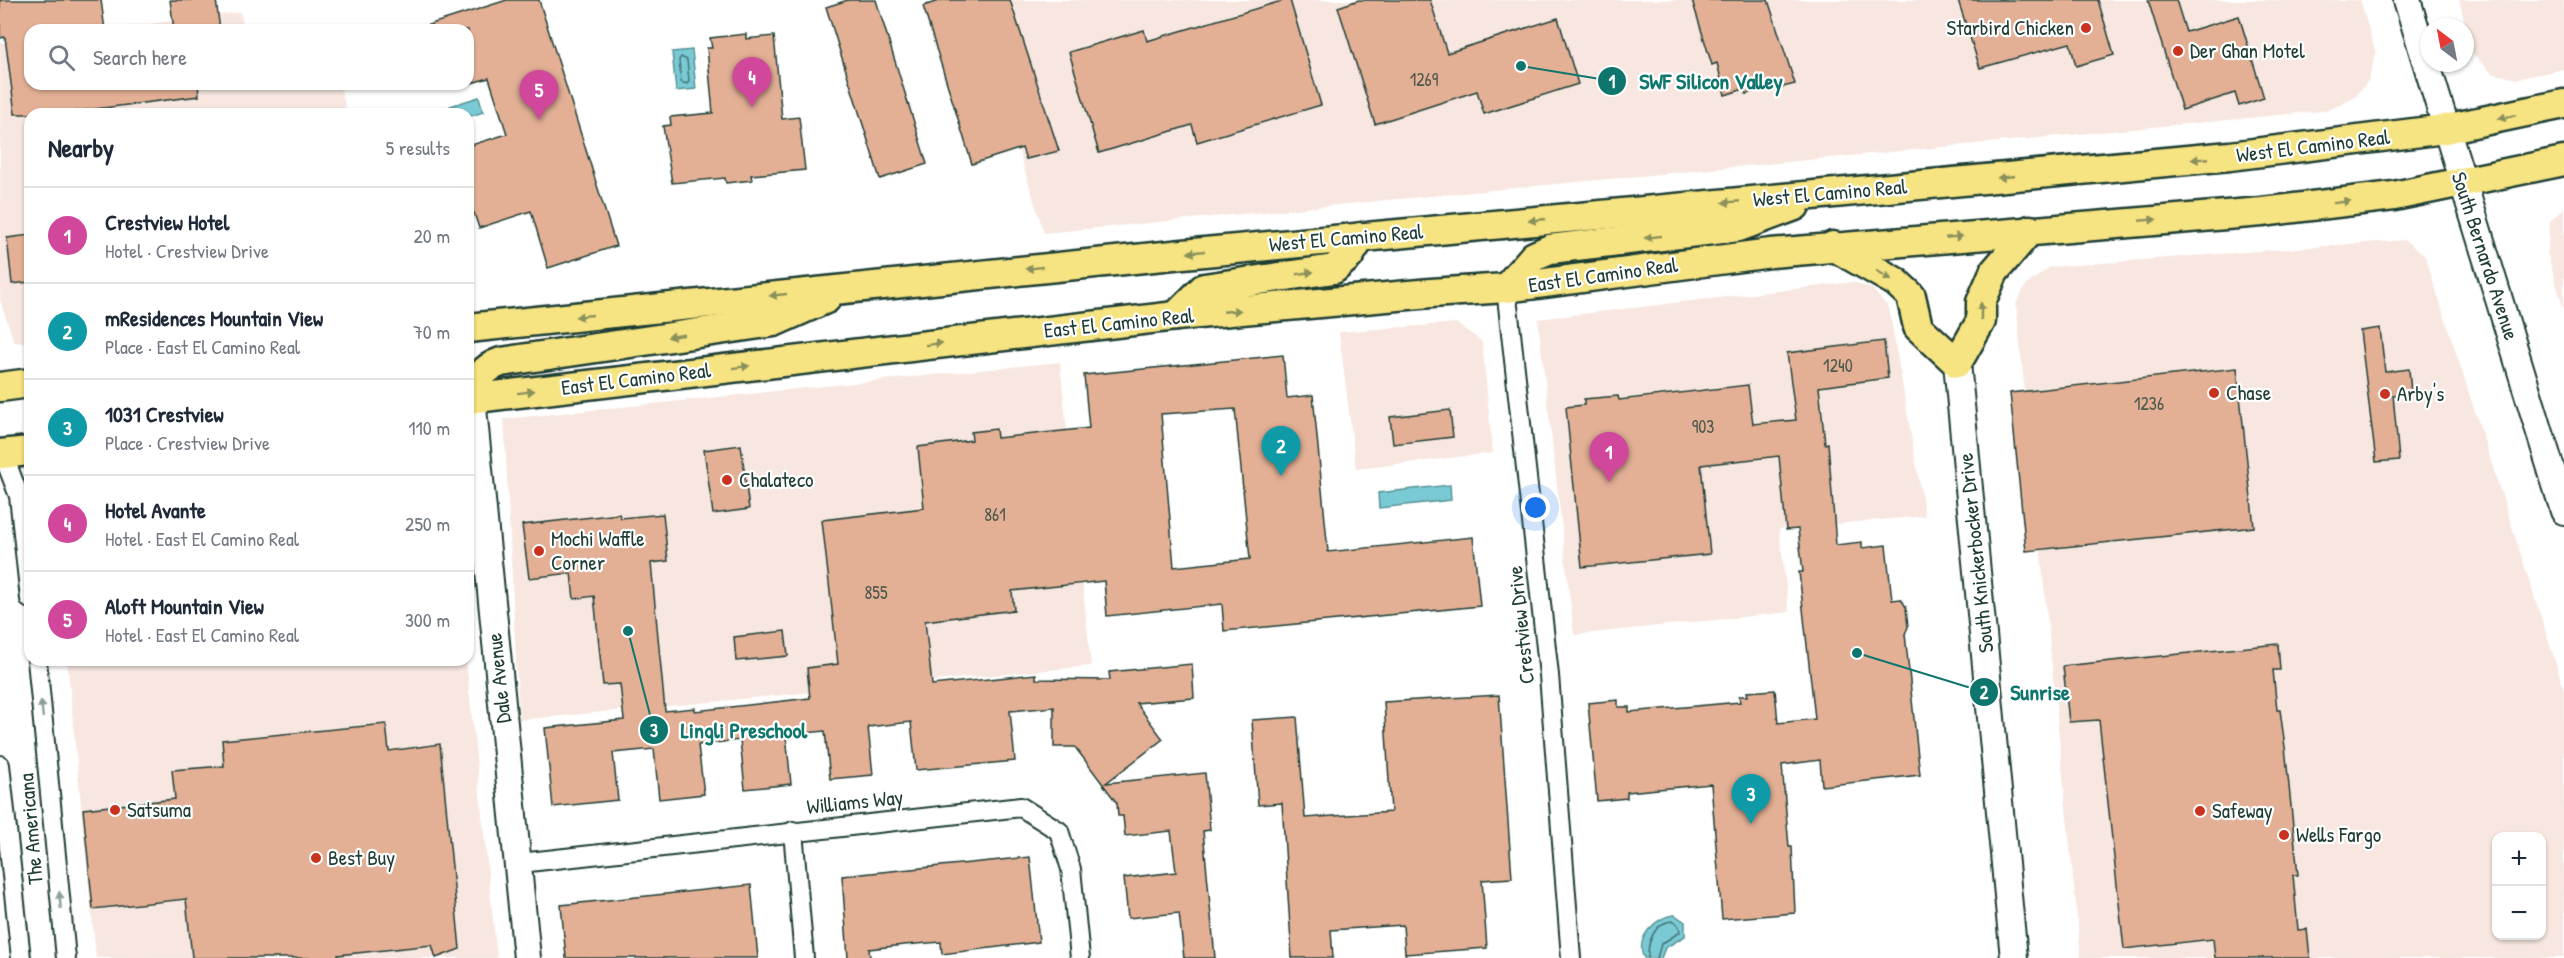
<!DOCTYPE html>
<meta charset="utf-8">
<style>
body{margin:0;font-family:"Patrick Hand",sans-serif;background:#f2f2f3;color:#1f2937}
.controls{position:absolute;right:18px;bottom:18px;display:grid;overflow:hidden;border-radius:12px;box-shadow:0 2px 4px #0004}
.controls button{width:54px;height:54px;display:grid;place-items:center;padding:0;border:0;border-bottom:2px solid #e0e1e3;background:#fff;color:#1f2937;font:30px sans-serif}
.compass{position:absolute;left:2420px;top:18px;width:54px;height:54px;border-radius:50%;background:#fff;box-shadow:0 2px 4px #0004;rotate:328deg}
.you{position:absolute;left:1536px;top:508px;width:21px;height:21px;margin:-15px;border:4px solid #fff;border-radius:50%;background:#1a73e8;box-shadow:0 0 0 9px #1a73e833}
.badge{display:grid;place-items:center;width:39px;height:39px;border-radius:50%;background:#c8321e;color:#fff;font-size:20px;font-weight:700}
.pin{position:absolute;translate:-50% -50px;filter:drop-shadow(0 2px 3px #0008)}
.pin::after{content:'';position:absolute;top:32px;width:21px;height:18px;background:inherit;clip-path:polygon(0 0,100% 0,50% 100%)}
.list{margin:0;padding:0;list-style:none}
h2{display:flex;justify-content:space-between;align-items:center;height:78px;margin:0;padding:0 24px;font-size:26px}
h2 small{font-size:20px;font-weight:400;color:#747a83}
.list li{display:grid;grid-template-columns:39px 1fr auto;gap:18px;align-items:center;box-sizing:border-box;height:96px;padding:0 24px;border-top:2px solid #e0e1e3}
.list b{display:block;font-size:22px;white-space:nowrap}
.list p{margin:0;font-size:20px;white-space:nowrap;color:#747a83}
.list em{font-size:20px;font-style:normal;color:#747a83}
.icon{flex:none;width:33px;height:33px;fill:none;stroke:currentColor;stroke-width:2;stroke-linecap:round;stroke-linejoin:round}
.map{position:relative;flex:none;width:2564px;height:958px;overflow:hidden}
.search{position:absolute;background:#fff;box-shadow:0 2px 4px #0004;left:24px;top:24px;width:450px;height:66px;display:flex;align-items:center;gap:15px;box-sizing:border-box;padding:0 21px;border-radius:18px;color:#747a83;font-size:22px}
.panel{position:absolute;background:#fff;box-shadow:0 2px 4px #0004;left:24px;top:108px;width:450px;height:558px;border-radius:18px}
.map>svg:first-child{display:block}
.built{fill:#f7e7e0;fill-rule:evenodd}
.water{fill:#7acad6;stroke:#569295;stroke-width:1.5}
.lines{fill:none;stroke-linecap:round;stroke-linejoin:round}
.shore{stroke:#437575;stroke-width:1.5}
.building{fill:#e3b096;stroke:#1f3d34;stroke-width:1.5;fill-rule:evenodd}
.street-casing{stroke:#1f3d34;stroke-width:22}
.secondary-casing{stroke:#1f3d34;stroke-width:30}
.primary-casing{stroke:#1f3d34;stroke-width:33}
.street{stroke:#fff;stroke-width:18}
.secondary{stroke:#fff;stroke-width:26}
.primary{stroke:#f6e381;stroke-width:28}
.oneway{fill:#8a905a}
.oneway2{fill:#8f9e9a}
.poi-dot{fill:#c8321e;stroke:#fff;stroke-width:2}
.labels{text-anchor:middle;stroke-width:4.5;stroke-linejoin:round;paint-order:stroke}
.number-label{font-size:18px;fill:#505a4c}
.poi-label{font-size:21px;fill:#1f3d34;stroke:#fff;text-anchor:start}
.street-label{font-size:21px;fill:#1f3d34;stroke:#fff}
.leader{fill:none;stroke:#0f766e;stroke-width:2}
.callout-dot{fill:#0f766e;stroke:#fff;stroke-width:2}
.mark-label{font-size:18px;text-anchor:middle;font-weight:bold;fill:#fff}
.callout-label{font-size:22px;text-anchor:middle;font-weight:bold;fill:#0f766e;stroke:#fff;stroke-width:4.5;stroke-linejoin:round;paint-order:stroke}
</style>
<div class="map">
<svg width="2564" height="958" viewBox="0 0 2564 958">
<rect width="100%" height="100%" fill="#fff"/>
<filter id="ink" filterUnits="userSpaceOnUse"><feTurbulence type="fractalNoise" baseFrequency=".0167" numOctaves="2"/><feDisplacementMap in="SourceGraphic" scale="12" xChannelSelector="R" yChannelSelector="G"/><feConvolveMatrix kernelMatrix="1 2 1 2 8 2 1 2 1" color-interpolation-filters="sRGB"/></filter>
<g filter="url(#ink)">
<g class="built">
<polygon points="972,0 2360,0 2376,53 2368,81 2356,96 2340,105 2322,111 1044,233"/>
<polygon points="2459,0 2564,0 2564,69 2516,79 2492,73 2473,54"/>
<polygon points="240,12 245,30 103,30"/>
<polygon points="30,39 30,84 339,84 348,114 30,114 30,343 14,342 0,300 0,43"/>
<polygon points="2564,208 2564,310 2547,253 2550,221"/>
<path d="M2405,240L2425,256L2564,689V958H2081L2016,304L2026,285L2050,267ZM2496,836H2542V936H2496Z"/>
<polygon points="1853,282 1872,289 1889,308 1925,516 1779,529 1789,612 1574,635 1538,319"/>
<polygon points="1456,323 1482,342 1493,453 1356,469 1339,332"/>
<polygon points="1060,362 1091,666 519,720 504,419"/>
<polygon points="67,660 466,660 497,958 96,958"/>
</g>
<g class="water">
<polygon points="692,50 696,89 676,91 672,52"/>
<polygon points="479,97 483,112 468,117 468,114 452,114 450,106"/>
<polygon points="1450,485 1451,500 1379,508 1378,493"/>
<path d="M1675,915L1685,922V936L1665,948L1661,958H1644C1634,939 1656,916 1675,915Z"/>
</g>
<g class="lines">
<g class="shore">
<polygon points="681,57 687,60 689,81 687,84 681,82 679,60"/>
<path d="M1648,958C1647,942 1655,921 1674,921L1679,926L1680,932L1661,944L1657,958"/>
</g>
</g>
<g class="building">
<polygon points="0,0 101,0 105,30 30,30 30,84 198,84 199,96 55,114 15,114 5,37 0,38"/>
<polygon points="170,0 216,0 220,30 174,30"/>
<polygon points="507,0 539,0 616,246 548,268 531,211 479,228 474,213 468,215 468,146 507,134 489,78 468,84 468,30 426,30 425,26"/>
<polygon points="848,0 876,0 927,164 880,179 826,7"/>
<polygon points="942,0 1010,0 1059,151 1026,159 1022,148 972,164 923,6"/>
<polygon points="1285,0 1290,0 1321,105 1197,142 1192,125 1099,153 1069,52 1144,30 1147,41"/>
<polygon points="1359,0 1430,0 1447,53 1558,18 1578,84 1484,114 1477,91 1375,124 1338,7"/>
<polygon points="1692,0 1768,0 1795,84 1767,91 1765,88 1746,94 1744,89 1725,95 1717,63 1712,65"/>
<polygon points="1958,0 2098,0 2114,55 2076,66 2070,43 1980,68"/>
<polygon points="2148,0 2176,0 2186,32 2239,16 2264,98 2239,106 2235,93 2182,110"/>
<polygon points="746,34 746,39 774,36 782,119 799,117 805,170 751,175 752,180 726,183 725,178 672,183 663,126 671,125 670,117 713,113 707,48 712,48 710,38"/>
<polygon points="30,235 30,282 12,284 7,238"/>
<polygon points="2380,328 2385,372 2409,369 2411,393 2393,395 2399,460 2376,462 2360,331"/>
<polygon points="1884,341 1888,378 1819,387 1825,444 1828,443 1836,545 1862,542 1862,548 1886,545 1892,600 1901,599 1906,607 1908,627 1905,634 1920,775 1822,786 1820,760 1782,765 1789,847 1792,847 1795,913 1722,919 1711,784 1627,792 1627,798 1597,801 1588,703 1618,700 1618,707 1629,707 1629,712 1740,702 1739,696 1748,696 1747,692 1775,690 1778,723 1815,719 1799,572 1803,572 1798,529 1786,530 1779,456 1701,465 1710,554 1582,567 1566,407 1584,405 1584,399 1618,396 1619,400 1748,385 1753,424 1796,420 1787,353"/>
<path d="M1283,355L1287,398L1313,395L1328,552L1473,537L1480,606L1224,631L1222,604L1107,616L1104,581L1012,591L1014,610L925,621L932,685L1036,674V679L1110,680L1109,672L1192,664L1194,698L1136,703L1163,739L1106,783L1205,773L1210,830L1203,831L1215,958H1184L1179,913L1128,918L1124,878L1176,872L1171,831L1125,836L1123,816H1118L1117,803L1075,747H1054V707L1010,711L1015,761L916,770L911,722L868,727L873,775L830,779L825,731L786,735L791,784L745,789L740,740L698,745L704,794L659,799L654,749L613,753L618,800L553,807L545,728L624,720L620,684L603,685L594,596L574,599L571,573L529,578L522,525L619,514L621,518L663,514L668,561L651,563L665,711L695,708V711L810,698L807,668L838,664L822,520L924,508L918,447L972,440L971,432L996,429L997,438L1089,428L1084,375ZM1235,409L1250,559L1174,567L1161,414Z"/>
<polygon points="2237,368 2254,527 2026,551 2010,393"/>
<polygon points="1450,410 1453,437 1393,444 1390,417"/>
<polygon points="741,445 749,509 713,514 704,450"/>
<polygon points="785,631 788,656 736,661 734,637"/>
<polygon points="2278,644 2280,670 2273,670 2277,710 2280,710 2285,747 2298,875 2293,875 2298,930 2307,929 2310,958 2215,958 2213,939 2124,949 2099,720 2069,722 2063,666"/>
<polygon points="1499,695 1512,878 1482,880 1487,948 1405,954 1403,925 1331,930 1333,958 1292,958 1282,803 1258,805 1252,720 1297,717 1305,818 1391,812 1384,702"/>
<polygon points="386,724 389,751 440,744 460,949 436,958 432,945 338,955 338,958 192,958 186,899 93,909 83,809 175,799 172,770 224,766 222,740"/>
<polygon points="1030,857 1039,942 942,954 941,942 904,945 869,949 870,958 848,958 842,876"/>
<polygon points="751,885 758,958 566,958 561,905"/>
</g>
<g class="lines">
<defs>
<g id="street">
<polyline points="1506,288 1549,675 1571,958"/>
<polyline points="3,454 19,496 30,599"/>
<polyline points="37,660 66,958"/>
<polyline points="0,765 21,958"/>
<polyline points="793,831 804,958"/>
<polyline points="520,863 1021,807 1059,831 1071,869 1080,958"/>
</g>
<g id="secondary">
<polyline points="2407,0 2564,511"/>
<polyline points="1957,363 2014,958"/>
<polyline points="472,398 527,958"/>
</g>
<g id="primary">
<polyline points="1833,246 1896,282 1911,296 1918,327 1957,363 1981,321 1981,302 1994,272 2030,230"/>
<polyline points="1506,288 1534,256 1550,249 1739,227 1795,206"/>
<polyline points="1176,316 1204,288 1334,269 1349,256 1361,237"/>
<polyline points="468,328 1183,254 2230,156 2445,129 2564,104"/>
<polyline points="0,387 30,383"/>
<path d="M472,398C475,380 483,368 501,362L774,322L826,299"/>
<polyline points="468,399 1176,316 1431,293 1506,288 1771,253 2262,212 2394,196 2564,161"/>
<polyline points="0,454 30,451"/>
</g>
</defs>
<use href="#street" class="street-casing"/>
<use href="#secondary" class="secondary-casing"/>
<use href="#primary" class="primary-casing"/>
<use href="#street" class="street"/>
<use href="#secondary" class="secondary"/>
<use href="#primary" class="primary"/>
</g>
<defs><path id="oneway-solid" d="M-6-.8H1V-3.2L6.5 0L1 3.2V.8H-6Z" transform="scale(1.5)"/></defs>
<g class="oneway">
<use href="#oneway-solid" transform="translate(2507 117) rotate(169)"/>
<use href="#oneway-solid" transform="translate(2200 159) rotate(175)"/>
<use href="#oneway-solid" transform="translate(2006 177) rotate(174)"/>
<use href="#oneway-solid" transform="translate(1731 202) rotate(175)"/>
<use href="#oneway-solid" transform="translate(2342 202) rotate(-7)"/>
<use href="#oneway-solid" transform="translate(1537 220) rotate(174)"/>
<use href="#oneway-solid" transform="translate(2148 220) rotate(-5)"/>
<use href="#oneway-solid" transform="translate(1653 237) rotate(173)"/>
<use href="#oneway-solid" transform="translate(1954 237) rotate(-5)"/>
<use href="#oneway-solid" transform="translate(1196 252) rotate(174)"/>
<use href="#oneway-solid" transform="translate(1034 268) rotate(174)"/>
<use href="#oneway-solid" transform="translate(1305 273) rotate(-8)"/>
<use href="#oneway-solid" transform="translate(1884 275) rotate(30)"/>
<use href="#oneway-solid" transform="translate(778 295) rotate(174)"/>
<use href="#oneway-solid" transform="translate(1232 311) rotate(-5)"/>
<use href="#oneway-solid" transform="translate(1981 311) rotate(-90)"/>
<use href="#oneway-solid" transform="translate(584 316) rotate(174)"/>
<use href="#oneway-solid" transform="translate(676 336) rotate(172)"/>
<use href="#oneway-solid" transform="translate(934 344) rotate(-7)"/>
<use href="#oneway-solid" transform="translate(741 367) rotate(-7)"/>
<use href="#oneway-solid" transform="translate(526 392) rotate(-7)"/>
</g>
<g class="oneway2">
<use href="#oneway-solid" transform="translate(42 709) rotate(-96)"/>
<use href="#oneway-solid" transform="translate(60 900) rotate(-95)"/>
</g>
</g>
<g class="poi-dot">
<circle cx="2086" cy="28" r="6"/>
<circle cx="2178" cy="51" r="6"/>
<circle cx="2214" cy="393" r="6"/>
<circle cx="2385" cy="394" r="6"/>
<circle cx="727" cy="480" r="6"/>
<circle cx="539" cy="551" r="6"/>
<circle cx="115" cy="810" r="6"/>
<circle cx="2200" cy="811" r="6"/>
<circle cx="2284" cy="835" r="6"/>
<circle cx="316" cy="858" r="6"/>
</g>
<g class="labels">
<g class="number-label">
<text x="1424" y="86">1269</text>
<text x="1838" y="372">1240</text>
<text x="2149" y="410">1236</text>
<text x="1703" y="433">903</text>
<text x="995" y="521">861</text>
<text x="876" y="599">855</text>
</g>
<g class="poi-label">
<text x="2074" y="35" text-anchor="end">Starbird Chicken</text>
<text x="2190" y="58">Der Ghan Motel</text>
<text x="2226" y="400">Chase</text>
<text x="2397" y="401">Arby's</text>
<text x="739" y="487">Chalateco</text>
<text x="551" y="546">Mochi Waffle<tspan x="551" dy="24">Corner</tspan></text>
<text x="127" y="817">Satsuma</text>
<text x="2212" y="818">Safeway</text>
<text x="2296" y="842">Wells Fargo</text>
<text x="328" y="865">Best Buy</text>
</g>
<g class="street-label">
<text transform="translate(2313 146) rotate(-7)" y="7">West El Camino Real</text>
<text transform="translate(1830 193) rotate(-5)" y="7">West El Camino Real</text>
<text transform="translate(1346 238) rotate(-5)" y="7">West El Camino Real</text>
<text transform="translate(2485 256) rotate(72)" y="7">South Bernardo Avenue</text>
<text transform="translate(1603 275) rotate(-8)" y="7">East El Camino Real</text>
<text transform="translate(1119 323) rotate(-6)" y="7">East El Camino Real</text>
<text transform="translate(636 379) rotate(-7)" y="7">East El Camino Real</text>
<text transform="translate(1976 553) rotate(-96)" y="7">South Knickerbocker Drive</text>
<text transform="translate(1521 625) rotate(-96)" y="7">Crestview Drive</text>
<text transform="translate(499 678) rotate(-96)" y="7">Dale Avenue</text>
<text transform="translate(855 802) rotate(-6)" y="7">Williams Way</text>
<text transform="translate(31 829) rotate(-95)" y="7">The Americana</text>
</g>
</g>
<path class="leader" d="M1521 66L1612 81M1857 653L1984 692M628 631L654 730"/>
<g class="callout-dot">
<circle cx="1521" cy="66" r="6"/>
<circle cx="1857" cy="653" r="6"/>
<circle cx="628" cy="631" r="6"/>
<circle cx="1612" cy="81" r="15"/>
<circle cx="1984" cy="692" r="15"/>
<circle cx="654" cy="730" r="15"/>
</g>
<g class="mark-label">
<text x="1612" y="88">1</text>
<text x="1984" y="699">2</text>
<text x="654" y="737">3</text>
</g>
<g class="callout-label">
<text x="1711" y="89">SWF Silicon Valley</text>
<text x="2040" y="700">Sunrise</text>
<text x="744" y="738">Lingli Preschool</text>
</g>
</svg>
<div class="controls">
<button>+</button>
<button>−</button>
</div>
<svg class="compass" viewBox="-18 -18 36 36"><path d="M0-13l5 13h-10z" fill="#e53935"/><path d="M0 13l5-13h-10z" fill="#747a83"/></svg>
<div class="you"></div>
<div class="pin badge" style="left:1609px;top:482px;background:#d1479c">1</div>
<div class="pin badge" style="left:1281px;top:476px;background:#0f9aa8">2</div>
<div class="pin badge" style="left:1751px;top:824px;background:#0f9aa8">3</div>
<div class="pin badge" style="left:752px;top:107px;background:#d1479c">4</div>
<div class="pin badge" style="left:539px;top:120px;background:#d1479c">5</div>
<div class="search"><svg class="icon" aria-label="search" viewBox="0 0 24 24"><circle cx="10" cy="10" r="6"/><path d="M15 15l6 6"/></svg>Search here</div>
<section class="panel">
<h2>Nearby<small>5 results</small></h2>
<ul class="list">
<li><span class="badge" style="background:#d1479c">1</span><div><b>Crestview Hotel</b><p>Hotel · Crestview Drive</p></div><em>20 m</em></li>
<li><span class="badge" style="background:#0f9aa8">2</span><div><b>mResidences Mountain View</b><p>Place · East El Camino Real</p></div><em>70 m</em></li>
<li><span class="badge" style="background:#0f9aa8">3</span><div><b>1031 Crestview</b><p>Place · Crestview Drive</p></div><em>110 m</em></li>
<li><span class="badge" style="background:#d1479c">4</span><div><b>Hotel Avante</b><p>Hotel · East El Camino Real</p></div><em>250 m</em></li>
<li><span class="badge" style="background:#d1479c">5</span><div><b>Aloft Mountain View</b><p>Hotel · East El Camino Real</p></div><em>300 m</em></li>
</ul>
</section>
</div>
